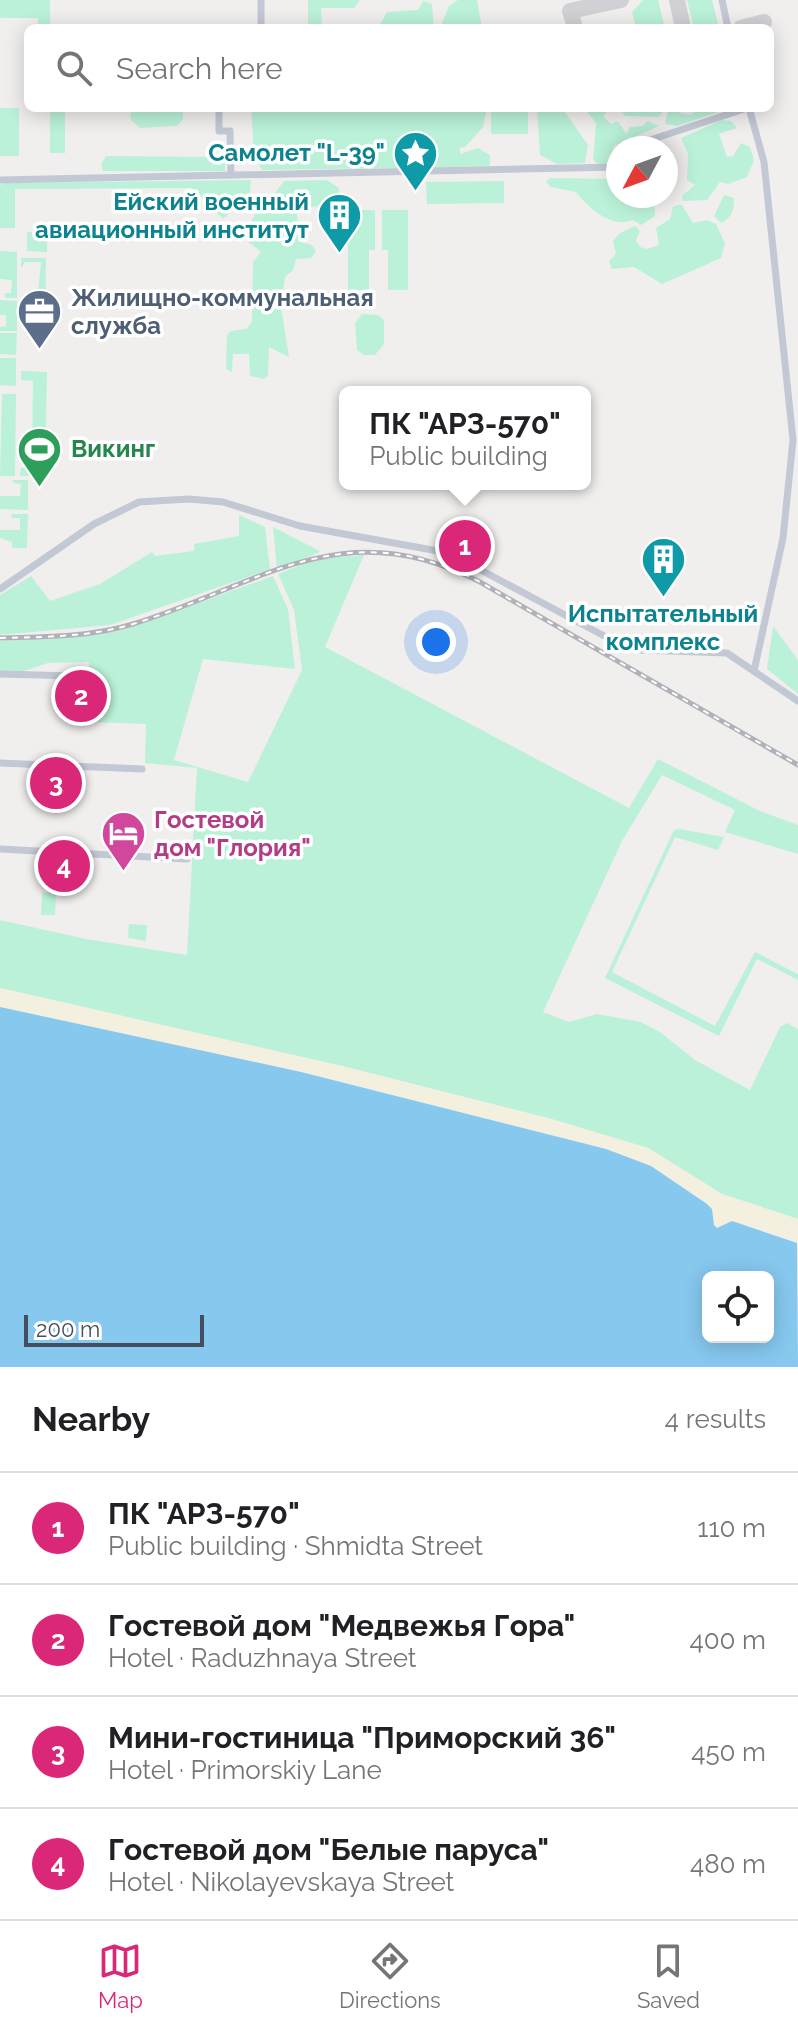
<!DOCTYPE html>
<meta charset="utf-8">
<style>
body{margin:0;font-family:Raleway,sans-serif;background:#f2f2f2;color:#202124}
.controls{position:absolute;right:24px;bottom:24px;display:grid;overflow:hidden;border-radius:12px;box-shadow:0 4px 20px #0003}
.controls button{width:72px;height:72px;display:grid;place-items:center;padding:0;border:0;border-bottom:2px solid #e0e0e0;background:#fff;color:#202124;font:40px sans-serif}
.compass{position:absolute;left:606px;top:136px;width:72px;height:72px;border-radius:50%;background:#fff;box-shadow:0 4px 20px #0003;rotate:229deg}
.scale{position:absolute;left:24px;bottom:20px;width:180px;box-sizing:border-box;padding-left:8px;border:4px solid #464e5d;border-top:0;font-size:22px;line-height:28px;white-space:nowrap;color:#464e5d;-webkit-text-stroke:6px #fff;paint-order:stroke}
.you{position:absolute;left:436px;top:642px;width:28px;height:28px;margin:-20px;border:6px solid #fff;border-radius:50%;background:#1a73e8;box-shadow:0 0 0 12px #1a73e833}
.badge{display:grid;place-items:center;width:52px;height:52px;border-radius:50%;background:#db2777;color:#fff;font-size:26px;font-weight:700}
.pin{position:absolute;translate:-50% -50%;border:4px solid #fff;box-shadow:0 2px 8px #0006}
.popup{position:absolute;left:339px;top:386px;width:252px;height:104px;box-sizing:border-box;display:grid;place-content:center;border-radius:12px;background:#fff;filter:drop-shadow(0 2px 6px #0005);font-size:26px;white-space:nowrap;color:#757577}
.popup b{font-size:30px;color:#202124}
.popup::after{content:'';position:absolute;left:50%;top:100%;margin-left:-16px;border:16px solid transparent;border-top-color:#fff}
.list{margin:0;padding:0;list-style:none}
h2{display:flex;justify-content:space-between;align-items:center;height:104px;margin:0;padding:0 32px;font-size:34px}
h2 small{font-size:26px;font-weight:400;color:#757577}
.list li{display:grid;grid-template-columns:52px 1fr auto;gap:24px;align-items:center;box-sizing:border-box;height:112px;padding:0 32px;border-top:2px solid #e0e0e0}
.list b{display:block;font-size:30px;white-space:nowrap}
.list p{margin:0;font-size:26px;white-space:nowrap;color:#757577}
.list em{font-size:26px;font-style:normal;color:#757577}
.icon{flex:none;width:44px;height:44px;fill:none;stroke:currentColor;stroke-width:2;stroke-linecap:round;stroke-linejoin:round}
.map{position:relative;flex:none;width:798px;height:1367px;overflow:hidden}
.search{position:absolute;background:#fff;box-shadow:0 4px 20px #0003;left:24px;right:24px;top:24px;height:88px;display:flex;align-items:center;gap:20px;box-sizing:border-box;padding:0 28px;border-radius:12px;color:#757577;font-size:30px}
.sheet{height:552px;background:#fff}
nav{display:flex;justify-content:space-around;align-items:center;box-sizing:border-box;height:112px;border-top:2px solid #e0e0e0;background:#fff;font-size:22px;color:#757577}
nav a{display:grid;justify-items:center;gap:4px}
nav .on{color:#db2777}
.map>svg:first-child{display:block}
.green{fill:#bbf1d9}
.sand{fill:#f3f0df}
.water{fill:#87c8ef;fill-rule:evenodd}
.lines{fill:none;stroke-linecap:round;stroke-linejoin:round}
.taxiway{stroke:#d1d0d4;stroke-width:16}
.minor{stroke:#c2c8d4;stroke-width:7}
.rail-casing{stroke:#b1b2b9;stroke-width:5}
.rail{stroke:#fff;stroke-width:2;stroke-dasharray:6;stroke-linecap:butt}
.labels{text-anchor:middle;stroke-width:7;stroke-linejoin:round;paint-order:stroke}
.culture-label{font-size:24px;font-weight:bold;fill:#0d838f;stroke:#fff;text-anchor:end}
.service-label{font-size:24px;font-weight:bold;fill:#4e5e75;stroke:#fff;text-anchor:start}
.leisure-label{font-size:24px;font-weight:bold;fill:#27864d;stroke:#fff;text-anchor:start}
.hotel-label{font-size:24px;font-weight:bold;fill:#b23c85;stroke:#fff;text-anchor:start}
</style>
<div class="map">
<svg width="798" height="1367" viewBox="0 0 798 1367">
<rect width="100%" height="100%" fill="#f1efee"/>
<g class="green">
<polygon points="0,0 50,0 50,28 38,28 38,18 0,18"/>
<polygon points="308,0 359,0 359,2 354,8 321,8 322,28 308,28"/>
<polygon points="458,0 477,0 482,28 440,28 449,6"/>
<polygon points="643,0 658,0 665,28 636,28 632,12"/>
<polygon points="687,0 712,0 719,28 694,28"/>
<polygon points="423,1 432,4 434,28 378,28 387,12 418,10"/>
<rect x="0" y="108" width="19" height="48"/>
<rect x="50" y="108" width="15" height="45"/>
<polygon points="168,108 183,108 183,119 177,126 140,128 131,120 130,114 134,109 162,111"/>
<polygon points="251,108 487,108 483,127 465,147 460,148 460,154 478,148 490,155 490,166 419,168 419,158 397,156 397,168 262,170 254,156"/>
<rect x="491" y="108" width="37" height="26"/>
<polygon points="537,108 562,108 588,145 585,163 557,164 540,155"/>
<polygon points="584,108 610,108 603,116 611,124 618,121 626,134 630,127 643,126 647,121 659,126 614,146 610,165 598,165 593,159 596,123"/>
<polygon points="620,108 663,108 663,111 659,117 625,116"/>
<polygon points="701,108 730,108 677,126 665,124 668,110 690,115"/>
<polygon points="722,120 731,121 737,128 719,134 727,157 733,156 741,143 750,147 754,160 747,177 728,184 720,182 707,200 683,201 682,196 695,185 687,180 688,154 681,138"/>
<polygon points="106,156 225,157 225,171 103,171 101,165"/>
<path d="M550,178L618,179V196H654L655,216L641,225L633,220C611,229 589,208 576,192L551,187L546,182Z"/>
<polygon points="251,180 250,193 223,219 192,188 15,189 15,228 0,228 0,185 4,183"/>
<polygon points="327,180 339,188 340,206 296,207 300,242 312,245 316,251 311,258 296,259 293,270 285,277 281,307 289,357 269,347 268,376 264,379 250,376 249,354 233,354 232,372 226,369 227,335 231,331 246,329 252,322 253,262 261,252 247,241 245,232 257,211 275,210 275,193 284,181"/>
<polygon points="504,181 504,203 427,204 426,182"/>
<path d="M724,195L734,198C735,208 731,219 721,223L714,216Z"/>
<polygon points="678,205 682,205 693,223 707,220 716,224 725,243 721,258 662,284 634,267 612,269 609,261 616,254 613,241 620,233 635,226 640,231 636,240 640,247 647,249 659,245 656,228 670,219 673,207"/>
<polygon points="348,210 375,210 375,250 369,250 369,290 348,290"/>
<polygon points="382,210 408,210 408,290 388,290 388,250 382,250"/>
<polygon points="27,232 47,233 47,252 27,251"/>
<polygon points="0,251 17,252 17,298 5,298 5,293 11,293 12,280 0,279"/>
<polygon points="21,258 46,258 45,333 40,333 40,315 36,314 41,262 25,262 21,268"/>
<polygon points="0,300 17,301 17,331 0,331 0,327 6,326 6,315 0,315"/>
<polygon points="362,314 378,315 384,320 384,344 375,355 364,355 357,350 355,323"/>
<polygon points="0,333 17,333 16,355 0,354"/>
<polygon points="0,358 16,358 16,386 0,385"/>
<polygon points="21,371 47,372 45,476 20,476 21,468 36,468 36,458 32,457 33,381 21,380"/>
<polygon points="2,394 16,394 15,476 0,476"/>
<polygon points="13,480 28,480 28,510 0,509 0,496 20,496 21,484 13,483"/>
<polygon points="12,514 28,514 27,548 12,548 12,542 0,538 0,530 20,530 20,518 11,518"/>
<polygon points="239,515 265,527 270,569 110,625 0,635 0,595 31,576 50,601 100,584 152,552 155,556 194,551 194,544 239,536"/>
<polygon points="273,527 318,550 320,552 277,569"/>
<polygon points="364,555 325,647 629,808 658,759 760,811 798,825 798,854 725,832 735,810 662,775 622,841 543,1012 569,1022 597,1014 641,1022 660,1032 695,1060 750,1090 780,1027 787,1023 798,1029 798,1219 722,1194 648,1148 548,1118 342,1066 0,988 0,920 86,939 187,955 197,768 145,763 146,724 93,722 89,662 48,663 24,671 0,671 0,641 120,631 273,576 288,609 295,669 203,659 174,760 248,782 302,670 294,610 278,574 319,558"/>
<polygon points="773,626 798,660 798,694 767,669"/>
<polygon points="679,829 724,837 718,850 675,837 612,972 715,1026 755,952 798,974 798,980 757,959 719,1036 605,978 674,830"/>
<polygon points="42,892 56,893 55,915 41,915"/>
<polygon points="129,924 147,925 146,941 128,938"/>
</g>
<path class="sand" d="M0,988L342,1066L548,1118L648,1148L722,1194L798,1219V1246L792,1239L732,1221L718,1228L714,1225L712,1209C681,1180 645,1164 606,1149L301,1072L0,1007Z"/>
<path class="water" d="M0,1007L301,1072L606,1149L651,1166L707,1204L712,1209L714,1225L717,1228L732,1221L797,1243L798,1367H0ZM768,1277V1337H708V1277Z"/>
<g class="lines">
<g class="taxiway">
<polyline points="677,0 683,28"/>
<polyline points="575,28 570,11 621,0"/>
<polyline points="741,28 764,22"/>
</g>
<g class="minor">
<polyline points="261,0 261,28"/>
<polyline points="722,0 728,28"/>
<polyline points="219,108 219,131 230,131 231,175"/>
<polyline points="749,108 764,162 793,440 783,538 754,671"/>
<polyline points="626,148 747,108"/>
<polyline points="0,180 618,167"/>
<polyline points="0,589 94,524 139,502 189,499 223,502 300,526 449,553 623,646 641,650 727,653 798,701"/>
<polyline points="0,674 76,676"/>
<polyline points="0,763 142,769"/>
<polyline points="0,849 187,859"/>
</g>
<defs>
<path id="rail" d="M0,638C44,637 91,637 133,624C262,584 343,511 480,582L798,765"/>
</defs>
<use href="#rail" class="rail-casing"/>
<use href="#rail" class="rail"/>
</g>
<defs>
<symbol id="sight-pin" viewBox="-11 -11 22 30"><path d="M0 17L-7.5 6A9.5 9.5 0 1 1 7.5 6Z" fill="#0f9aa8" stroke="#fff"/><path d="M0-6L1.8-2.2L6-1.7L2.9 1.2L3.7 5.4L0 3.3L-3.7 5.4L-2.9 1.2L-6-1.7L-1.8-2.2Z" fill="#fff"/></symbol>
<symbol id="building-pin" viewBox="-11 -11 22 30"><path d="M0 17L-7.5 6A9.5 9.5 0 1 1 7.5 6Z" fill="#0f9aa8" stroke="#fff"/><path d="M-4-6H4V6H1V3H-1V6H-4ZM-2.5-4.3h1.7v1.8h-1.7ZM.8-4.3h1.7v1.8H.8ZM-2.5-1h1.7V.8h-1.7ZM.8-1h1.7V.8H.8Z" fill="#fff"/></symbol>
<symbol id="office-pin" viewBox="-11 -11 22 30"><path d="M0 17L-7.5 6A9.5 9.5 0 1 1 7.5 6Z" fill="#5c6f8a" stroke="#fff"/><path d="M-6-3h4V-5.5h4V-3h4V5H-6ZM-1-4.5V-3h2v-1.5ZM-6 0V1H6V0Z" fill="#fff"/></symbol>
<symbol id="stadium-pin" viewBox="-11 -11 22 30"><path d="M0 17L-7.5 6A9.5 9.5 0 1 1 7.5 6Z" fill="#2e9e5b" stroke="#fff"/><path d="M0-5a6.5 5 0 1 0 0 10a6.5 5 0 1 0 0-10ZM-3.5-1.8h7v3.6h-7Z" fill="#fff"/></symbol>
<symbol id="hotel-pin" viewBox="-11 -11 22 30"><path d="M0 17L-7.5 6A9.5 9.5 0 1 1 7.5 6Z" fill="#d1479c" stroke="#fff"/><path d="M-6-4.5h1.5V1H6V5H4.5V3h-9V5H-6ZM-4 0a1.8 1.8 0 1 1 3.6 0ZM.5 0V-2.5h3Q6-2.5 6 0Z" fill="#fff"/></symbol>
</defs>
<g fill-rule="evenodd">
<use href="#sight-pin" x="390" y="128" width="51" height="69"/>
<use href="#building-pin" x="314" y="190" width="51" height="69"/>
<use href="#office-pin" x="14" y="286" width="51" height="69"/>
<use href="#stadium-pin" x="14" y="424" width="51" height="69"/>
<use href="#building-pin" x="638" y="534" width="51" height="69"/>
<use href="#hotel-pin" x="98" y="808" width="51" height="69"/>
</g>
<g class="labels">
<g class="culture-label">
<text x="385" y="161">Самолет "L-39"</text>
<text x="309" y="210">Ейский военный<tspan x="309" dy="28">авиационный институт</tspan></text>
<text x="663" y="622" text-anchor="middle">Испытательный<tspan x="663" dy="28">комплекс</tspan></text>
</g>
<g class="service-label">
<text x="71" y="306">Жилищно-коммунальная<tspan x="71" dy="28">служба</tspan></text>
</g>
<g class="leisure-label">
<text x="71" y="457">Викинг</text>
</g>
<g class="hotel-label">
<text x="154" y="828">Гостевой<tspan x="154" dy="28">дом "Глория"</tspan></text>
</g>
</g>
</svg>
<div class="controls">
<button><svg class="icon" aria-label="locate" viewBox="0 0 24 24"><circle cx="12" cy="12" r="6"/><path d="M12 2v4M12 18v4M2 12h4M18 12h4"/></svg></button>
</div>
<svg class="compass" viewBox="-18 -18 36 36"><path d="M0-13l5 13h-10z" fill="#e53935"/><path d="M0 13l5-13h-10z" fill="#757577"/></svg>
<div class="scale">200 m</div>
<div class="you"></div>
<div class="pin badge" style="left:465px;top:546px">1</div>
<div class="popup"><b>ПК &quot;АРЗ-570&quot;</b>Public building</div>
<div class="pin badge" style="left:81px;top:696px">2</div>
<div class="pin badge" style="left:56px;top:783px">3</div>
<div class="pin badge" style="left:64px;top:866px">4</div>
<div class="search"><svg class="icon" aria-label="search" viewBox="0 0 24 24"><circle cx="10" cy="10" r="6"/><path d="M15 15l6 6"/></svg>Search here</div>
</div>
<section class="sheet">
<h2>Nearby<small>4 results</small></h2>
<ul class="list">
<li><span class="badge">1</span><div><b>ПК &quot;АРЗ-570&quot;</b><p>Public building · Shmidta Street</p></div><em>110 m</em></li>
<li><span class="badge">2</span><div><b>Гостевой дом &quot;Медвежья Гора&quot;</b><p>Hotel · Raduzhnaya Street</p></div><em>400 m</em></li>
<li><span class="badge">3</span><div><b>Мини-гостиница &quot;Приморский 36&quot;</b><p>Hotel · Primorskiy Lane</p></div><em>450 m</em></li>
<li><span class="badge">4</span><div><b>Гостевой дом &quot;Белые паруса&quot;</b><p>Hotel · Nikolayevskaya Street</p></div><em>480 m</em></li>
</ul>
</section>
<nav>
<a class="on"><svg class="icon" aria-label="map" viewBox="0 0 24 24"><path d="M3 6l6-2 6 2 6-2v14l-6 2-6-2-6 2zM9 4v14M15 6v14"/></svg>Map</a>
<a><svg class="icon" aria-label="directions" viewBox="0 0 24 24"><path d="M12 3l9 9-9 9-9-9zM9 14v-3h6M13 9l2 2-2 2"/></svg>Directions</a>
<a><svg class="icon" aria-label="saved" viewBox="0 0 24 24"><path d="M7 4h10v16l-5-4-5 4z"/></svg>Saved</a>
</nav>
